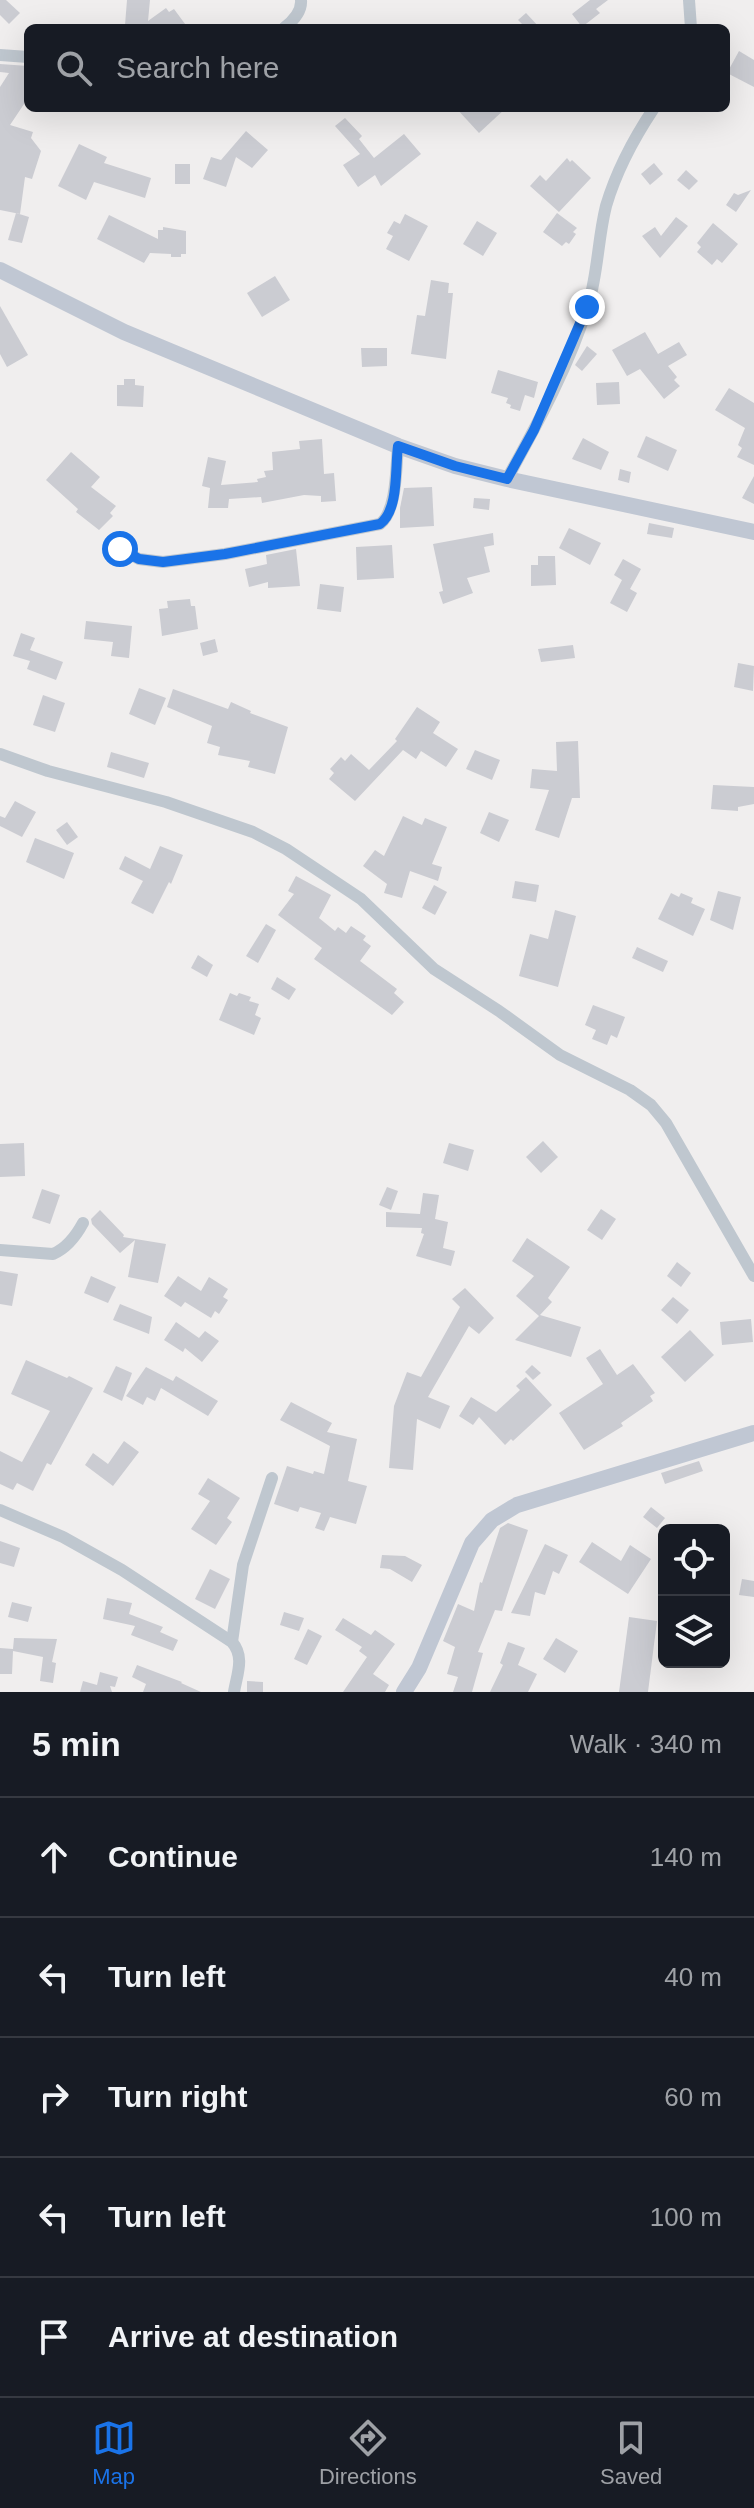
<!DOCTYPE html>
<meta charset="utf-8">
<style>
body{margin:0;font-family:Arial,sans-serif;background:#20242c;color:#f1f3f6}
.controls{position:absolute;right:24px;bottom:24px;display:grid;overflow:hidden;border-radius:12px;box-shadow:0 8px 32px #0002}
.controls button{width:72px;height:72px;display:grid;place-items:center;padding:0;border:0;border-bottom:2px solid #363941;background:#171b24;color:#f1f3f6;font:40px sans-serif}
.stop{position:absolute;width:24px;height:24px;margin:-18px;border:6px solid #1a73e8;border-radius:50%;background:#fff}
.stop.end{background:#1a73e8;border-color:#fff;box-shadow:0 2px 8px #0008}
.list{margin:0;padding:0;list-style:none}
h2{display:flex;justify-content:space-between;align-items:center;height:104px;margin:0;padding:0 32px;font-size:34px}
h2 small{font-size:26px;font-weight:400;color:#9ea1a6}
.list li{display:grid;grid-template-columns:52px 1fr auto;gap:24px;align-items:center;box-sizing:border-box;height:120px;padding:0 32px;border-top:2px solid #363941}
.list b{display:block;font-size:30px;white-space:nowrap}
.list em{font-size:26px;font-style:normal;color:#9ea1a6}
.icon{flex:none;width:44px;height:44px;fill:none;stroke:currentColor;stroke-width:2;stroke-linecap:round;stroke-linejoin:round}
.map{position:relative;flex:none;width:754px;height:1692px;overflow:hidden}
.search{position:absolute;background:#171b24;box-shadow:0 8px 32px #0002;left:24px;right:24px;top:24px;height:88px;display:flex;align-items:center;gap:20px;box-sizing:border-box;padding:0 28px;border-radius:12px;color:#9ea1a6;font-size:30px}
.sheet{height:704px;background:#171b24}
nav{display:flex;justify-content:space-around;align-items:center;box-sizing:border-box;height:112px;border-top:2px solid #363941;background:#171b24;font-size:22px;color:#9ea1a6}
nav a{display:grid;justify-items:center;gap:4px}
nav .on{color:#1a73e8}
.map>svg:first-child{display:block}
.building{fill:#cbccd2}
.lines{fill:none;stroke-linecap:round;stroke-linejoin:round}
.street{stroke:#bfc7cf;stroke-width:12}
.secondary{stroke:#c0c7d3;stroke-width:16}
.route{stroke:#1a73e8;stroke-width:10}
</style>
<div class="map">
<svg width="754" height="1692" viewBox="0 0 754 1692">
<rect width="100%" height="100%" fill="#f0eeee"/>
<g class="building">
<polygon points="0,0 6,0 20,13 9,24 0,15"/>
<polygon points="127,0 150,0 148,21 166,8 169,12 174,9 188,28 125,25"/>
<polygon points="590,0 608,0 596,9 600,13 582,27 572,14"/>
<polygon points="526,13 540,28 526,28 518,20"/>
<polygon points="739,51 754,60 754,87 727,73"/>
<polygon points="0,64 28,66 28,98 10,125 33,132 31,138 41,151 32,179 25,177 20,214 0,210 0,87 9,73 0,72"/>
<polygon points="456,108 506,108 479,133"/>
<polygon points="345,118 362,136 359,139 374,158 404,134 421,154 381,186 375,175 358,187 343,165 360,154 335,126"/>
<polygon points="246,131 268,150 252,168 236,157 226,187 203,179 211,157 221,160"/>
<polygon points="79,144 107,157 104,163 151,178 145,198 94,182 86,200 58,186"/>
<polygon points="567,158 570,162 572,160 591,178 559,212 530,186 540,175 546,181"/>
<polygon points="654,163 663,174 650,185 641,174"/>
<rect x="175" y="164" width="15" height="20"/>
<polygon points="686,170 698,181 689,190 677,180"/>
<polygon points="751,190 736,212 726,205 734,193 738,195"/>
<polygon points="16,213 29,217 22,243 8,240"/>
<polygon points="557,213 577,228 573,232 576,234 569,244 566,242 562,246 543,232"/>
<polygon points="405,214 428,226 409,261 386,249 393,236 387,233 394,221 400,224"/>
<polygon points="109,215 158,239 158,230 163,230 163,227 186,231 186,254 181,254 181,257 171,257 171,254 150,253 144,263 97,239"/>
<polygon points="676,217 688,226 660,258 642,236 655,227 661,236"/>
<polygon points="477,221 497,233 483,256 463,244"/>
<polygon points="713,223 738,244 722,263 717,259 712,265 697,252 701,247 697,243"/>
<polygon points="275,276 290,300 262,317 247,293"/>
<polygon points="431,280 449,283 448,293 453,293 446,359 411,354 417,315 425,316"/>
<polygon points="0,306 28,355 7,367 0,354"/>
<polygon points="645,332 658,354 679,342 687,355 668,366 677,377 674,380 680,386 664,399 640,369 627,376 612,350"/>
<polygon points="587,346 597,354 582,371 575,365"/>
<polygon points="361,348 387,348 387,366 362,367"/>
<polygon points="498,370 538,382 534,398 525,395 520,411 510,408 511,405 506,403 508,398 491,393"/>
<polygon points="124,379 135,379 135,385 144,386 143,407 117,406 117,385 124,385"/>
<polygon points="619,382 620,404 597,405 596,383"/>
<polygon points="729,388 754,403 754,465 737,457 742,448 738,445 745,428 715,410"/>
<polygon points="646,436 677,450 668,471 637,457"/>
<polygon points="583,438 609,452 601,470 572,459"/>
<polygon points="322,439 324,474 334,473 336,501 321,502 321,496 304,495 262,503 261,497 229,499 228,508 208,508 210,488 202,486 208,457 226,461 221,485 258,482 257,479 266,477 264,471 273,470 272,452 300,449 299,441"/>
<polygon points="71,452 100,477 91,487 116,506 110,513 113,516 99,530 76,512 78,509 46,480"/>
<polygon points="620,469 631,472 629,483 618,480"/>
<polygon points="754,476 754,504 742,498"/>
<polygon points="432,487 434,526 400,528 400,508 404,488"/>
<polygon points="474,498 490,499 489,510 473,508"/>
<polygon points="649,523 674,528 672,538 647,534"/>
<polygon points="569,528 601,543 590,565 559,548"/>
<polygon points="493,533 494,545 484,547 490,572 467,578 473,593 443,604 439,592 443,591 433,544"/>
<polygon points="392,545 394,578 357,580 356,547"/>
<polygon points="296,549 300,586 268,588 268,582 249,587 245,569 267,564 266,555"/>
<polygon points="538,556 555,556 556,585 531,586 531,565 538,565"/>
<polygon points="623,559 641,569 630,589 637,593 627,612 610,603 622,580 614,575"/>
<polygon points="320,584 344,587 341,612 317,609"/>
<polygon points="190,599 191,606 195,606 198,629 162,636 159,609 168,608 167,601"/>
<polygon points="86,621 132,626 129,658 111,656 113,642 84,639"/>
<polygon points="21,633 35,638 30,650 63,662 56,680 27,669 30,661 13,656"/>
<polygon points="215,639 218,652 203,656 200,643"/>
<polygon points="573,645 575,658 541,662 538,649"/>
<polygon points="738,663 754,666 753,691 734,687"/>
<polygon points="139,688 166,698 155,725 129,714"/>
<polygon points="173,689 228,709 231,702 251,711 250,713 288,727 275,774 248,767 250,761 218,755 220,747 207,743 212,726 167,707"/>
<polygon points="43,695 65,703 55,732 33,725"/>
<polygon points="417,707 440,722 433,733 458,749 446,767 421,751 416,759 403,750 355,801 329,779 334,773 330,769 341,757 345,761 351,754 369,770 397,741 395,739"/>
<polygon points="578,741 580,798 572,798 559,838 535,830 549,790 530,788 532,769 557,771 556,742"/>
<polygon points="475,750 500,760 492,780 466,769"/>
<polygon points="111,752 149,763 144,778 107,767"/>
<polygon points="713,785 754,787 754,804 738,807 738,811 711,809"/>
<polygon points="15,801 36,812 22,837 0,826 0,816 5,818"/>
<polygon points="489,812 509,820 499,842 480,833"/>
<polygon points="403,816 422,825 425,818 447,827 432,864 442,867 438,881 410,871 402,898 384,893 387,884 363,866 375,850 384,856"/>
<polygon points="67,822 78,837 67,845 56,830"/>
<polygon points="35,838 74,853 64,879 26,862"/>
<polygon points="160,846 183,855 171,884 169,882 153,914 131,903 143,881 119,869 125,856 150,869"/>
<polygon points="296,876 331,895 319,918 335,931 338,927 346,933 351,926 366,936 363,940 371,946 360,961 397,989 394,993 404,1002 392,1015 314,959 322,948 278,915 294,894 288,891"/>
<polygon points="515,881 539,885 536,902 512,898"/>
<polygon points="434,885 447,892 435,915 422,908"/>
<polygon points="718,891 741,897 733,930 710,920"/>
<polygon points="671,893 679,897 681,893 693,898 691,903 705,909 693,936 658,919"/>
<polygon points="555,910 576,916 558,987 519,976 530,934 548,939"/>
<polygon points="266,924 276,930 258,963 246,956"/>
<polygon points="637,947 668,961 663,972 632,958"/>
<polygon points="198,955 213,965 207,977 191,968"/>
<polygon points="277,977 296,989 289,1000 271,989"/>
<polygon points="230,993 237,996 239,993 251,997 249,1001 259,1004 255,1015 261,1018 254,1035 219,1020"/>
<polygon points="593,1005 625,1017 617,1038 611,1035 607,1045 592,1039 596,1030 585,1025"/>
<polygon points="543,1141 558,1157 541,1173 526,1157"/>
<polygon points="24,1143 25,1176 0,1177 0,1144"/>
<polygon points="449,1143 474,1150 468,1171 443,1163"/>
<polygon points="387,1187 398,1191 391,1210 379,1205"/>
<polygon points="42,1189 60,1195 50,1224 32,1218"/>
<polygon points="423,1193 439,1195 435,1219 448,1222 443,1248 455,1251 451,1266 416,1256 424,1234 421,1233 422,1228 386,1227 386,1212 420,1214"/>
<polygon points="601,1209 616,1219 602,1240 587,1230"/>
<polygon points="100,1210 124,1235 123,1237 166,1244 158,1283 128,1277 135,1240 120,1253 92,1224 91,1219"/>
<polygon points="527,1238 570,1267 548,1298 552,1302 540,1315 581,1327 571,1357 515,1340 539,1316 516,1296 534,1276 512,1261"/>
<polygon points="677,1262 691,1273 681,1287 667,1276"/>
<polygon points="0,1271 18,1274 12,1306 0,1304"/>
<polygon points="91,1276 116,1287 108,1303 84,1293"/>
<polygon points="178,1276 201,1291 209,1277 228,1289 223,1297 228,1300 219,1314 215,1311 211,1318 185,1302 181,1307 164,1296"/>
<polygon points="465,1288 494,1318 479,1334 469,1326 428,1397 450,1406 440,1429 417,1419 413,1470 389,1468 394,1406 407,1372 421,1377 460,1307 452,1299"/>
<polygon points="673,1297 689,1310 677,1324 661,1310"/>
<polygon points="120,1304 152,1317 149,1334 113,1320"/>
<polygon points="751,1319 753,1342 722,1345 720,1322"/>
<polygon points="176,1322 199,1338 205,1331 219,1341 202,1362 185,1348 183,1352 164,1340"/>
<polygon points="690,1330 714,1355 685,1382 661,1357"/>
<polygon points="600,1349 617,1375 633,1364 655,1393 650,1396 653,1401 621,1423 623,1426 584,1450 559,1413 603,1384 586,1358"/>
<polygon points="26,1360 67,1378 69,1376 93,1388 51,1465 47,1463 33,1491 17,1483 13,1490 0,1484 0,1451 22,1462 50,1411 11,1394"/>
<polygon points="532,1365 541,1373 533,1380 525,1372"/>
<polygon points="116,1366 132,1373 122,1401 103,1392"/>
<polygon points="146,1367 173,1381 176,1376 218,1401 208,1416 161,1388 155,1401 147,1397 143,1405 126,1396"/>
<polygon points="526,1377 552,1405 513,1441 511,1439 505,1445 479,1417 473,1425 459,1416 471,1397 496,1412 520,1390 516,1386"/>
<polygon points="291,1402 332,1423 327,1432 357,1439 348,1481 367,1486 356,1524 330,1517 324,1531 315,1528 321,1513 300,1507 298,1512 274,1504 287,1466 313,1474 314,1471 324,1474 330,1446 280,1420"/>
<polygon points="124,1441 139,1452 113,1486 85,1465 93,1453 108,1464"/>
<polygon points="699,1461 703,1471 665,1484 661,1473"/>
<polygon points="208,1478 240,1498 227,1518 232,1522 216,1545 191,1529 210,1501 198,1494"/>
<polygon points="651,1507 665,1518 657,1528 643,1517"/>
<polygon points="508,1523 528,1530 502,1611 495,1610 478,1652 483,1653 472,1692 453,1692 458,1677 447,1674 455,1647 443,1641 458,1604 474,1611 480,1582 482,1583 500,1528"/>
<polygon points="0,1541 20,1548 14,1567 0,1563"/>
<polygon points="592,1542 621,1561 630,1545 651,1559 628,1594 579,1562"/>
<polygon points="545,1544 568,1555 559,1574 553,1571 545,1595 535,1592 530,1616 511,1613"/>
<polygon points="382,1555 405,1556 422,1565 412,1582 390,1569 380,1568"/>
<polygon points="210,1569 230,1579 215,1609 195,1599"/>
<polygon points="742,1579 754,1581 754,1597 739,1595"/>
<polygon points="107,1598 132,1603 129,1614 163,1627 160,1632 178,1640 173,1651 131,1635 135,1626 103,1619"/>
<polygon points="12,1602 32,1607 28,1622 8,1617"/>
<polygon points="284,1612 304,1618 299,1631 280,1625"/>
<polygon points="629,1617 657,1621 648,1692 619,1692"/>
<polygon points="343,1618 371,1635 375,1630 395,1644 373,1674 389,1685 385,1692 343,1692 367,1657 359,1651 362,1647 335,1630"/>
<polygon points="308,1629 322,1636 307,1665 294,1659"/>
<polygon points="14,1638 57,1639 52,1662 56,1663 53,1683 40,1681 43,1657 13,1651 12,1674 0,1674 0,1648 13,1649"/>
<polygon points="556,1638 578,1651 565,1673 543,1659"/>
<polygon points="508,1642 525,1648 518,1665 537,1674 528,1692 490,1692 503,1665 500,1663"/>
<polygon points="137,1665 182,1682 181,1683 201,1692 143,1692 146,1684 132,1677"/>
<polygon points="100,1672 118,1677 115,1687 110,1686 112,1692 80,1692 83,1681 97,1685"/>
<polygon points="247,1681 263,1682 263,1692 247,1692"/>
</g>
<g class="lines">
<g class="street">
<polyline points="689,0 691,28"/>
<path d="M284,28C293,21 302,12 301,0"/>
<polyline points="0,55 28,57"/>
<path d="M507,479C538,423 570,364 589,302C598,271 598,238 606,206C616,172 634,138 654,108"/>
<path d="M120,549L139,559L163,562L225,554L380,524C397,511 396,467 398,446"/>
<polyline points="0,754 48,771 166,802 253,832 286,849 361,899 434,969 499,1011 560,1055 630,1090 651,1105 666,1123 754,1276"/>
<path d="M0,1250L53,1254C67,1248 76,1236 83,1223"/>
<path d="M0,1510L63,1537L122,1570L232,1642C245,1657 237,1674 234,1692"/>
<polyline points="232,1642 243,1565 272,1478"/>
</g>
<g class="secondary">
<polyline points="0,270 124,332 398,446 455,466 507,479 754,532"/>
<polyline points="404,1692 419,1668 472,1543 492,1520 517,1505 754,1433"/>
</g>
</g>
<g class="lines">
<path class="route" d="M120,549L139,559L163,562L225,554L380,524C399,510 395,469 398,446L455,466L507,479L534,430L587,307"/>
</g>
</svg>
<div class="controls">
<button><svg class="icon" aria-label="locate" viewBox="0 0 24 24"><circle cx="12" cy="12" r="6"/><path d="M12 2v4M12 18v4M2 12h4M18 12h4"/></svg></button>
<button><svg class="icon" aria-label="layers" viewBox="0 0 24 24"><path d="M12 4l9 5-9 5-9-5zM3 14l9 5 9-5"/></svg></button>
</div>
<div class="stop" style="left:120px;top:549px"></div>
<div class="stop end" style="left:587px;top:307px"></div>
<div class="search"><svg class="icon" aria-label="search" viewBox="0 0 24 24"><circle cx="10" cy="10" r="6"/><path d="M15 15l6 6"/></svg>Search here</div>
</div>
<section class="sheet">
<h2>5 min<small>Walk · 340 m</small></h2>
<ul class="list">
<li><svg class="icon" aria-label="ahead" viewBox="0 0 24 24"><path d="M12 20V5M6 11l6-6 6 6"/></svg><div><b>Continue</b></div><em>140 m</em></li>
<li><svg class="icon" aria-label="left" viewBox="0 0 24 24"><path d="M17 20v-9H6M10 6l-5 5 5 5"/></svg><div><b>Turn left</b></div><em>40 m</em></li>
<li><svg class="icon" aria-label="right" viewBox="0 0 24 24"><path d="M7 20v-9h11M14 6l5 5-5 5"/></svg><div><b>Turn right</b></div><em>60 m</em></li>
<li><svg class="icon" aria-label="left" viewBox="0 0 24 24"><path d="M17 20v-9H6M10 6l-5 5 5 5"/></svg><div><b>Turn left</b></div><em>100 m</em></li>
<li><svg class="icon" aria-label="arrive" viewBox="0 0 24 24"><path d="M6 21V4h12l-3 4 3 4H6"/></svg><div><b>Arrive at destination</b></div></li>
</ul>
</section>
<nav>
<a class="on"><svg class="icon" aria-label="map" viewBox="0 0 24 24"><path d="M3 6l6-2 6 2 6-2v14l-6 2-6-2-6 2zM9 4v14M15 6v14"/></svg>Map</a>
<a><svg class="icon" aria-label="directions" viewBox="0 0 24 24"><path d="M12 3l9 9-9 9-9-9zM9 14v-3h6M13 9l2 2-2 2"/></svg>Directions</a>
<a><svg class="icon" aria-label="saved" viewBox="0 0 24 24"><path d="M7 4h10v16l-5-4-5 4z"/></svg>Saved</a>
</nav>
